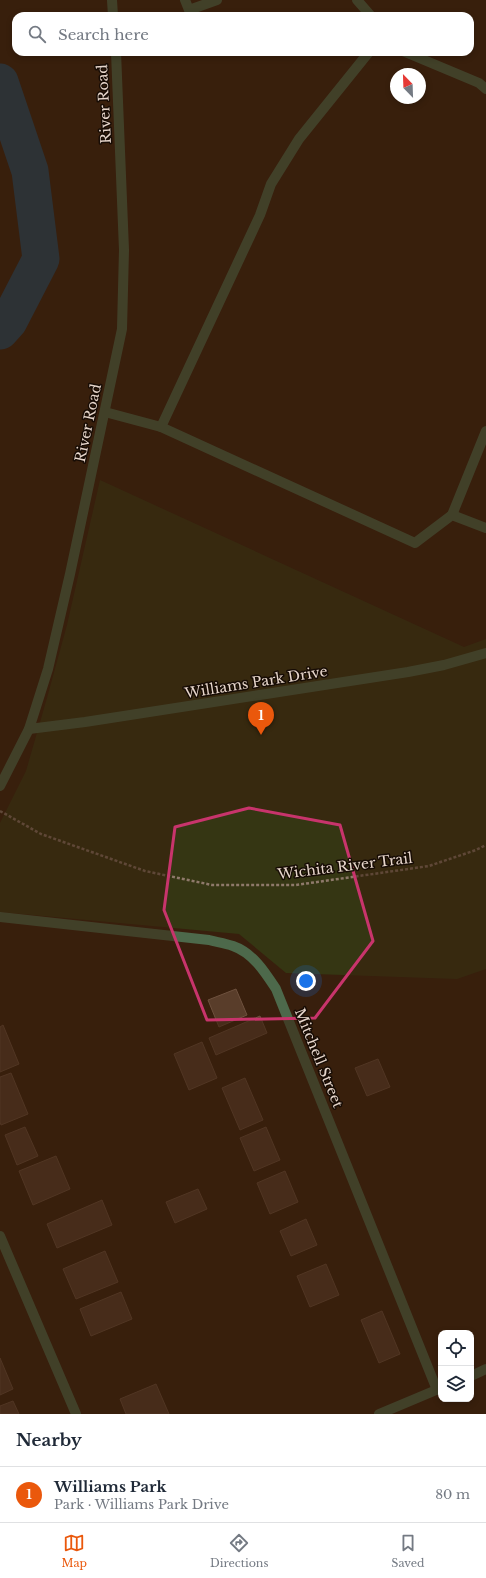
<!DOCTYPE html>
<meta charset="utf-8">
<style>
body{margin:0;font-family:"Libre Baskerville",serif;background:#f6f6f7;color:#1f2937}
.controls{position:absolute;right:12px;bottom:12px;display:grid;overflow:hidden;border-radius:8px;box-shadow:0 2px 6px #0003}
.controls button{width:36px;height:36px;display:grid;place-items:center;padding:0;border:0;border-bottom:1px solid #e0e1e3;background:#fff;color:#1f2937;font:20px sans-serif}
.compass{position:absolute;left:390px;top:68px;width:36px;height:36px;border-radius:50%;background:#fff;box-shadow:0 2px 6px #0003;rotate:337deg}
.you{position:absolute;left:306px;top:981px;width:14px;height:14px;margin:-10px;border:3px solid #fff;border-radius:50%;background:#1a73e8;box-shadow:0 0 0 6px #1a73e833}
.badge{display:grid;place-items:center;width:26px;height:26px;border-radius:50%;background:#ea580c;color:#fff;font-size:13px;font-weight:700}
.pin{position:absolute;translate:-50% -33px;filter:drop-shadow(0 1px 2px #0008)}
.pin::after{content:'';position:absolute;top:21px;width:14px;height:12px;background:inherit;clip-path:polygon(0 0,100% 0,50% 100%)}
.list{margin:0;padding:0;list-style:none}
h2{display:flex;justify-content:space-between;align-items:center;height:52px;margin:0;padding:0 16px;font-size:17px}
h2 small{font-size:13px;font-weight:400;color:#747a83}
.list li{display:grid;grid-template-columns:26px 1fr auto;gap:12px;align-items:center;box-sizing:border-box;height:56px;padding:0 16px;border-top:1px solid #e0e1e3}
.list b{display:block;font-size:15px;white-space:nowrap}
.list p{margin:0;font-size:13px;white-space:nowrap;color:#747a83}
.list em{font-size:13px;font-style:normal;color:#747a83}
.icon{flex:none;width:22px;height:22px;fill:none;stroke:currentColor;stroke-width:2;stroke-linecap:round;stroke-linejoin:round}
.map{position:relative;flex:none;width:486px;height:1414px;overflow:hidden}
.search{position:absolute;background:#fff;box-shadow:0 2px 6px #0003;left:12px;right:12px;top:12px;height:44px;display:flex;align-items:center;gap:10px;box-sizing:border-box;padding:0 14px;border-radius:12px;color:#747a83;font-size:15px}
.sheet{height:108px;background:#fff}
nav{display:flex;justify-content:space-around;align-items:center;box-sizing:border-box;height:56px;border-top:1px solid #e0e1e3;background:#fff;font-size:11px;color:#747a83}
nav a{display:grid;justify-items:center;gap:2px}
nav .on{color:#ea580c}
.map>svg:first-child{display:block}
.green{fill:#353613}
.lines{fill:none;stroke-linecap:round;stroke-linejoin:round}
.river{stroke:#1f4967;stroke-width:37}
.building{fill:#593d2a;stroke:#6e513e}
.path{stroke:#8e796a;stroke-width:2.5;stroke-dasharray:3 2;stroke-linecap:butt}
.minor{stroke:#4d694b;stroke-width:10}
.marked{fill:none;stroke:#c8346c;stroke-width:3;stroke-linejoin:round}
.labels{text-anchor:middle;stroke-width:3;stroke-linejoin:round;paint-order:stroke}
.street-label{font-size:14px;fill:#e7d6cb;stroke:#170c05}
</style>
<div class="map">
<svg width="486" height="1414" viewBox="0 0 486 1414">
<rect width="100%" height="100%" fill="#381f0d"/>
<polygon class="green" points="100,480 464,647 486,639 486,969 457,979 286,973 239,934 0,912 0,823 26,771 47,698 67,625"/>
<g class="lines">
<polyline class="river" points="0,82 30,171 41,259 9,321 0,331"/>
</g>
<g class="building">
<polygon points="236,989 247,1015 219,1027 208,1000"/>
<polygon points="260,1016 267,1033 216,1055 209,1038"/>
<polygon points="3,1025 19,1064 0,1072 0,1027"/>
<polygon points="202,1042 217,1078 189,1090 174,1054"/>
<polygon points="378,1059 390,1087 367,1096 355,1068"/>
<polygon points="11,1073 28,1114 1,1125 0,1122 0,1077"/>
<polygon points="245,1078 263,1120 240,1130 222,1088"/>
<polygon points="25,1127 38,1156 17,1165 5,1135"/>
<polygon points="266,1127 280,1160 254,1171 240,1138"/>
<polygon points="56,1156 70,1189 33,1205 19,1171"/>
<polygon points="285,1171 298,1202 270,1214 257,1183"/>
<polygon points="198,1189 207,1209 175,1223 166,1202"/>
<polygon points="102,1200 112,1225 57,1248 47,1224"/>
<polygon points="306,1219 317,1245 291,1256 280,1231"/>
<polygon points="105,1251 118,1282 76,1299 63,1269"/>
<polygon points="326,1264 339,1295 310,1307 297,1276"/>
<polygon points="121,1292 132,1319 91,1336 80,1309"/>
<polygon points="382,1311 400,1354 379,1363 361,1320"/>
<polygon points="0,1358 13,1389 0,1395"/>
<polygon points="156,1384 169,1414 126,1414 120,1399"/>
<polygon points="13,1401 19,1414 0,1414 0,1406"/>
</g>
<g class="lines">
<polyline class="path" points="0,811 41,834 145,871 212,885 296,885 429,866 476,850 486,845"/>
<g class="minor">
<polyline points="112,0 113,16"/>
<polyline points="185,0 189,10 217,0"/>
<polyline points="357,0 371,16"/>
<polyline points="405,52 479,83 486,89"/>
<polyline points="105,412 161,427 415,543 452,515 486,528"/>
<polyline points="161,427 260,215 271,184 299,139 369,52"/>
<polyline points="452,515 486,431"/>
<polyline points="29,729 85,722 408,672 444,665 486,653"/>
<polyline points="0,786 29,729 48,669 70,574 122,329 124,250 116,52"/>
<path d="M0,917L209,940C216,942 225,943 233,946C253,953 265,972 276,989L437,1390"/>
<polyline points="0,1236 76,1414"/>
<polyline points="471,1376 486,1369"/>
<polyline points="379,1414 441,1388"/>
</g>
</g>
<path d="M0 0H486V1414H0ZM249,808L340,825L373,941L315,1018L207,1020L164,910L175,827Z" fill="#381f0d" fill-opacity=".55" fill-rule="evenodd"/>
<path class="marked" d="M249,808L340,825L373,941L315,1018L207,1020L164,910L175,827Z"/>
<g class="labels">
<g class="street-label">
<text transform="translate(104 104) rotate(-93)" y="5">River Road</text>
<text transform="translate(88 423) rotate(-78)" y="5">River Road</text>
<text transform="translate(256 682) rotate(-9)" y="5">Williams Park Drive</text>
<text transform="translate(345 866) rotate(-7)" y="5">Wichita River Trail</text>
<text transform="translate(319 1058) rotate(68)" y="5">Mitchell Street</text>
</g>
</g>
</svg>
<div class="controls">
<button><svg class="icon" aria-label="locate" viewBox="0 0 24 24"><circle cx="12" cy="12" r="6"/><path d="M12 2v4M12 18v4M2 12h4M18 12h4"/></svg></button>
<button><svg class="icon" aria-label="layers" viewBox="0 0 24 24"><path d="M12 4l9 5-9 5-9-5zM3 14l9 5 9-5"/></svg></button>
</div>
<svg class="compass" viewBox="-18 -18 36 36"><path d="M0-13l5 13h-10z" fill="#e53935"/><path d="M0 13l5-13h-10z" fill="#747a83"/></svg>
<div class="you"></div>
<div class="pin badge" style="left:261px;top:735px">1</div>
<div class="search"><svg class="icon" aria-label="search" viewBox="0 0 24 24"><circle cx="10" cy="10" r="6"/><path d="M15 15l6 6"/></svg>Search here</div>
</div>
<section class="sheet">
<h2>Nearby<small></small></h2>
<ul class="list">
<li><span class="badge">1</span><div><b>Williams Park</b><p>Park · Williams Park Drive</p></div><em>80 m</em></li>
</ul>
</section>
<nav>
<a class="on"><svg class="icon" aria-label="map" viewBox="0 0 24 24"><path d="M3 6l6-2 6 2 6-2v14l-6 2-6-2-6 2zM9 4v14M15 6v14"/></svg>Map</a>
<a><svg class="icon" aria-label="directions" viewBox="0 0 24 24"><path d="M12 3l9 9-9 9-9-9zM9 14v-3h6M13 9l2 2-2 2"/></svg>Directions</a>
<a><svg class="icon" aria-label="saved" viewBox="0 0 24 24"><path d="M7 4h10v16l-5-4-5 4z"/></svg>Saved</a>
</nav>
